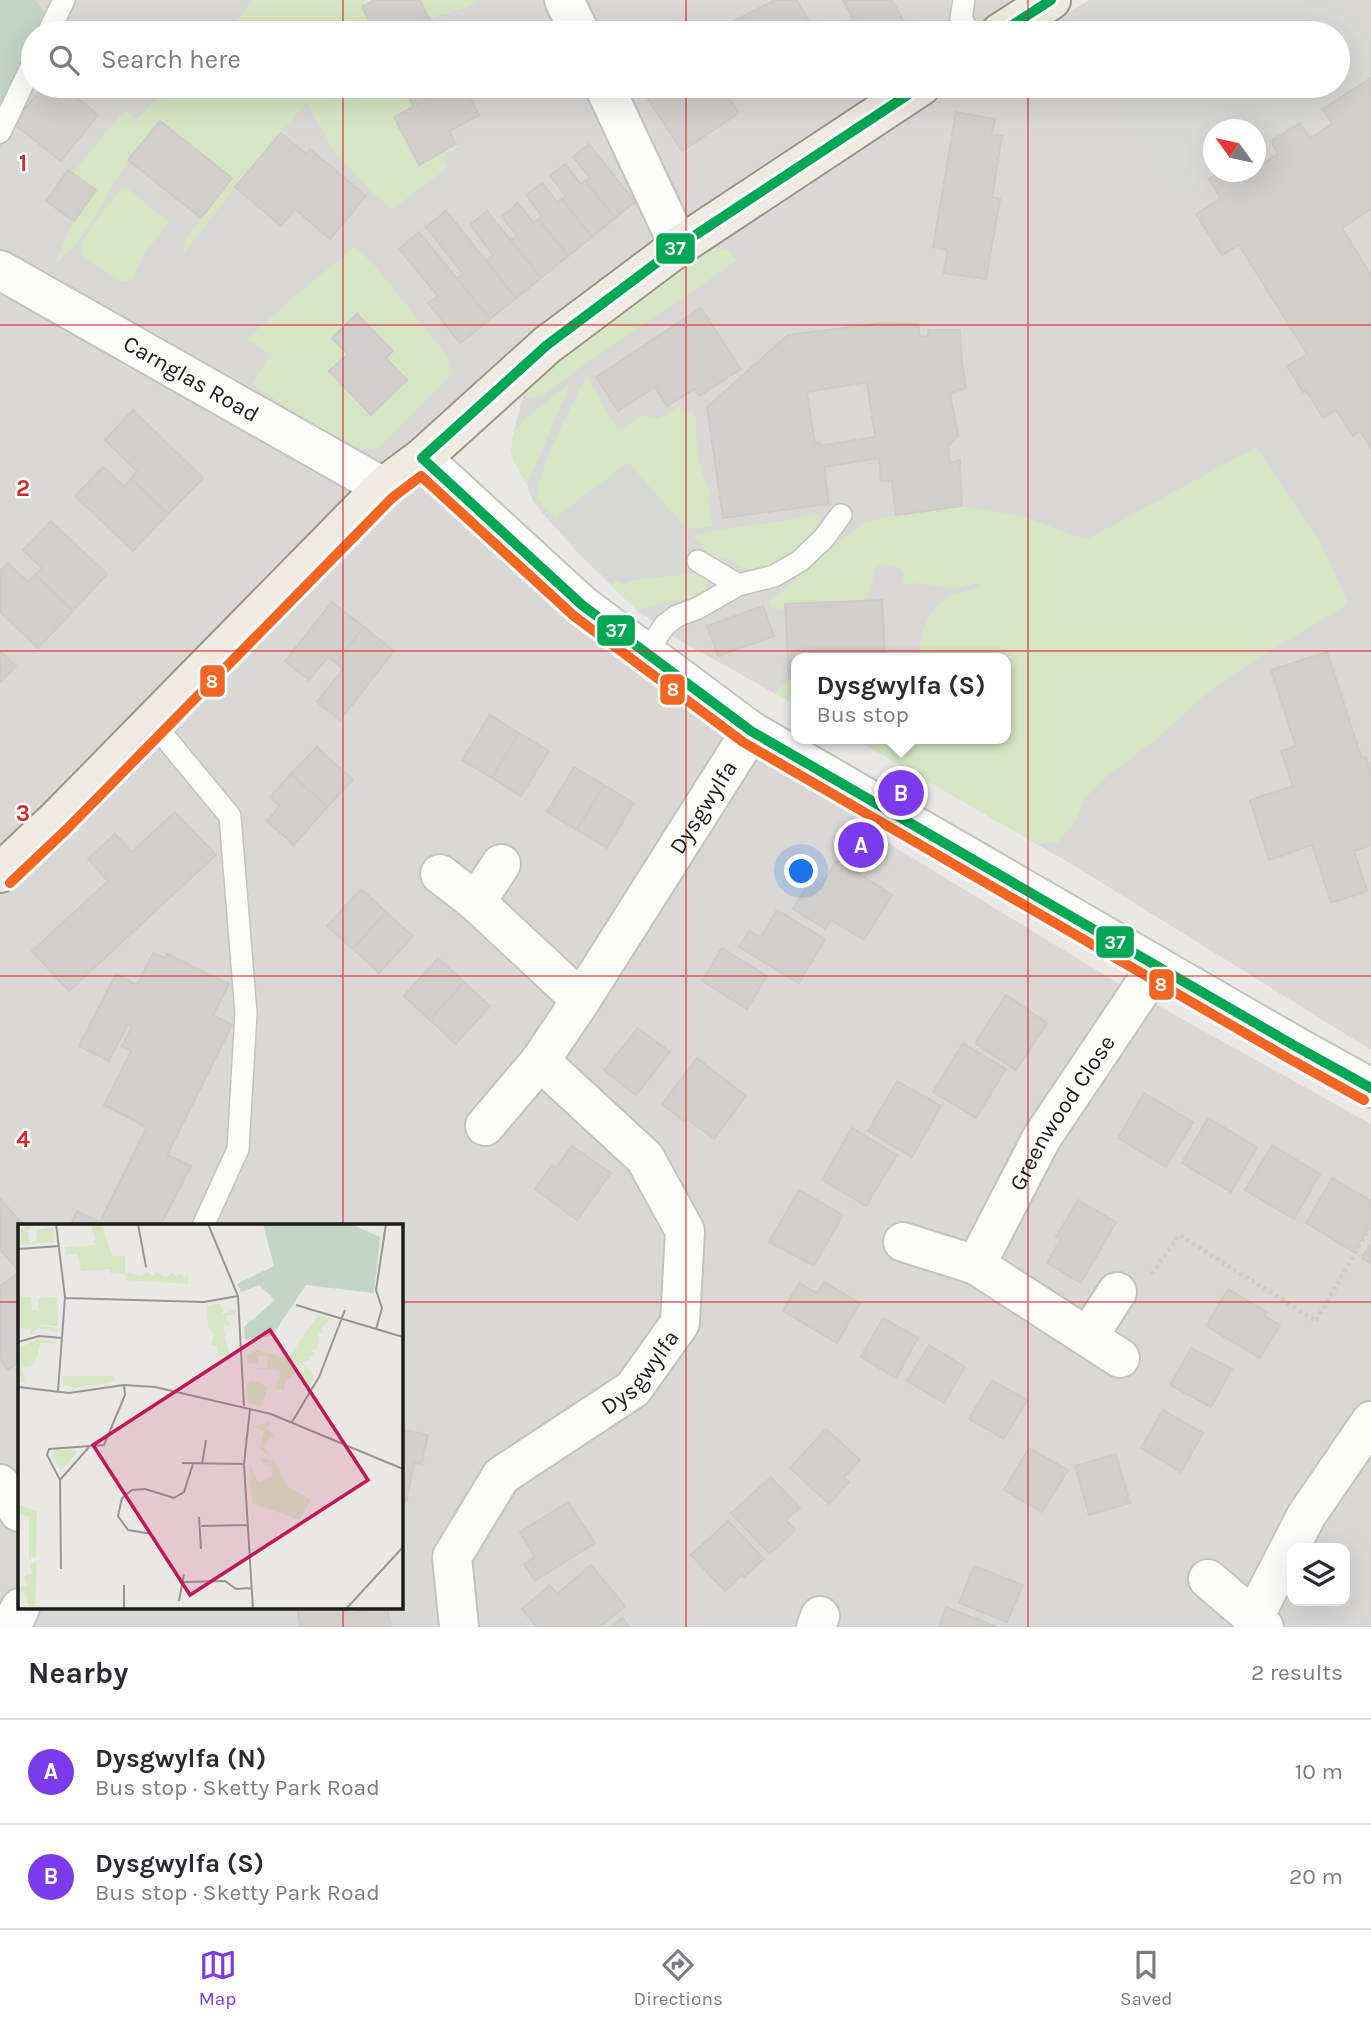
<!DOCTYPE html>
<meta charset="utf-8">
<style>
body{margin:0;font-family:Karla,sans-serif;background:#f7f7f7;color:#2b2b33}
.controls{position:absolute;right:21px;bottom:21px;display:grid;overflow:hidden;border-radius:14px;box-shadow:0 7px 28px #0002}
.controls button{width:63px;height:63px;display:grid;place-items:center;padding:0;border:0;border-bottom:2px solid #e1e1e2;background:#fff;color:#2b2b33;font:35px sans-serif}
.compass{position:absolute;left:1203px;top:119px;width:63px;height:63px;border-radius:50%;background:#fff;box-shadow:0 7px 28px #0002;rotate:303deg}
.you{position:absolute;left:802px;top:872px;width:24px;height:24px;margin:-18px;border:5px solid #fff;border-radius:50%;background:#1a73e8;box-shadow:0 0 0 10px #1a73e833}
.badge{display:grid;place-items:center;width:46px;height:46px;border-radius:50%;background:#7c3aed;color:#fff;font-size:23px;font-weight:700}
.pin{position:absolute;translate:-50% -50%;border:4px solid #fff;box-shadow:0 2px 7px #0006}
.popup{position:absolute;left:791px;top:653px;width:220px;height:91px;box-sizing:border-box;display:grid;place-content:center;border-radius:14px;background:#fff;filter:drop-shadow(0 2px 5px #0005);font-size:23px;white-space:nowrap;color:#7c7c81}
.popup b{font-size:26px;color:#2b2b33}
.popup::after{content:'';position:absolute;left:50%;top:100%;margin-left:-14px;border:14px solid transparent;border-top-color:#fff}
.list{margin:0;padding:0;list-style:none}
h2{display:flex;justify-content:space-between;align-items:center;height:91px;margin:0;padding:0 28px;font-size:30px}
h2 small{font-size:23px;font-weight:400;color:#7c7c81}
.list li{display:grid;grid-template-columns:46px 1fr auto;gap:21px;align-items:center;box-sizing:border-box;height:105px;padding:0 28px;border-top:2px solid #e1e1e2}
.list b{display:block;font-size:26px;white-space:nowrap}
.list p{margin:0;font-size:23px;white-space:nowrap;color:#7c7c81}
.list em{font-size:23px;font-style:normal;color:#7c7c81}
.icon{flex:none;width:38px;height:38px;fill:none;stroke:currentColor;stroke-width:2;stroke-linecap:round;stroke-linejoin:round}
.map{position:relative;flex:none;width:1371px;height:1627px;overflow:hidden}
.search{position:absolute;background:#fff;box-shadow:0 7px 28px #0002;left:21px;right:21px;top:21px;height:77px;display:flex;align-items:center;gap:18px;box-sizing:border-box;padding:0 24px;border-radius:38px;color:#7c7c81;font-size:26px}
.sheet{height:301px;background:#fff}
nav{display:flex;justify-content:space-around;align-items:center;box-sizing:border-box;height:98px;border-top:2px solid #e1e1e2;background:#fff;font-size:19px;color:#7c7c81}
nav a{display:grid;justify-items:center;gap:4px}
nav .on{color:#7c3aed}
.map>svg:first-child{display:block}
.residential{fill:#d9d8d6;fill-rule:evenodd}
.religious{fill:#d8d8d6}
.grass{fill:#d6e6c5;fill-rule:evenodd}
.cemetery{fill:#c4d4c4}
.building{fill:#d1cecc;stroke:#cdcac6;stroke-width:2;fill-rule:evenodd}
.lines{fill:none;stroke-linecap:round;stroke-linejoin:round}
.service-casing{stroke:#c3c2c1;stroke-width:24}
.minor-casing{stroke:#c3c2c1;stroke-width:42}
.tertiary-casing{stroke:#c3c2c1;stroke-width:42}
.primary-casing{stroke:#9e9683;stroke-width:42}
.path{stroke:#d4c7c5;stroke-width:4.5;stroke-dasharray:3.5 3.5;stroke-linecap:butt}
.service{stroke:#fcfcfb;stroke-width:21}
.minor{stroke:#fcfcfb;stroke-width:38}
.tertiary{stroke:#fcfcfb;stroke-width:38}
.primary{stroke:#efebe3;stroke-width:38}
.bus-1-casing{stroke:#fff;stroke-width:16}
.bus-2-casing{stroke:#fff;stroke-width:16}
.bus-1{stroke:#00a754;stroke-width:10}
.bus-2{stroke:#f26522;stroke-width:10}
.grid{fill:none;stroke:#d62828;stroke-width:2;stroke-opacity:0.55}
.labels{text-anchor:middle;stroke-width:5;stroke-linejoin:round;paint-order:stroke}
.street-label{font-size:23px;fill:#1c1c1c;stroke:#fff}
.inset-road{fill:none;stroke:#989695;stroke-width:2}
.view{fill:#c2185b;fill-opacity:0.15;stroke:#c2185b;stroke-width:3.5}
.inset-edge{fill:none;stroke:#1c1c1c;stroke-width:3.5}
.grid-label{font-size:23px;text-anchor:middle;font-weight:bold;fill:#d62828;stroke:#fff;stroke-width:5;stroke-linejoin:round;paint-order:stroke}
.line-badge{stroke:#fff;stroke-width:2.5}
.badge-label{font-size:19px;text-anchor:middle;font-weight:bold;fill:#fff}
</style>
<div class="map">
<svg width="1371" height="1627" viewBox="0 0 1371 1627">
<rect width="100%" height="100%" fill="#eae8e5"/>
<g class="residential">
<polygon points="35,0 1051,0 1000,33 47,33 48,16"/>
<path d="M1089,0H1371V1050L1078,868L855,739H1006V658H796V705L677,639L638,611L577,552L533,502L527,485L513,459L512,439L525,388L592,334L699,257L959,86H1338V33H1039ZM1214,130H1256V172H1214Z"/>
<path d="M33,86H921L422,458L893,846L1121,985L1371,1124V1627H0V152ZM19,1226H401V1608H19ZM1292,1548H1345V1601H1292Z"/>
</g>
<g class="religious">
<polygon points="1104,0 1339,0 1371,51 1371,75 1256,148 1256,130 1214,130 1214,172 1219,172 1182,195 1112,86 1338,86 1338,33 1078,33 1071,22"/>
<polygon points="628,462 715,561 707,579 634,580 625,584 615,580 589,558 555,518"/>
</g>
<g class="grass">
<polygon points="253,0 374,0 362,7 375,33 228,33"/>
<polygon points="420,0 482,0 467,7 429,19"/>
<path d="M166,86H403L414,107L394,117L418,164L456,144L459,146L443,158L447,168L392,209L373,193L335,153L307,102L235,187L183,254L186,239L232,178L160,121C150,134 138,146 129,160C107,190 87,243 55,263L74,221L72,174L125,110L137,120Z"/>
<polygon points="127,188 169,222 145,253 131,281 122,281 81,256 82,245 91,227 121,189"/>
<path d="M355,247L374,265L447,356L453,372L382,445C380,447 375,450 372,450C351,452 273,398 252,384L270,355L247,339L301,291ZM357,314L393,351L386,358L406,380L372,414L329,371L347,354L332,338Z"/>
<polygon points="718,248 729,250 736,261 585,364 542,396 528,398 525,388 592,334 699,257 710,250"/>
<path d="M588,373L591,385L618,431C633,422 641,410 658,420L679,406L687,414L691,411L697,420C694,438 699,477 711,490L708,497L712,526L687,529L628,462L555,518L537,498C537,468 574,402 588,373Z"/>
<polygon points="570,384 527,485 513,459 511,450 514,432 527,417"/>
<path d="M1256,447L1320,541L1348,604L1248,664L1201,698L1154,741L1109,774L1085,798L1075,821L1058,842L1035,843L855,739H1006V658H920C918,637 929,606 950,596C961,591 971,593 981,584L976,583L952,589L922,583L902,584L904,575L900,568L884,564L877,566L866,600L785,611L771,607L769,601L863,523L896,515L962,506L1022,516L1086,540Z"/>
<path d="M818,514L821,519C809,538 778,569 754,569C743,570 732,561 723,556L715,561L693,536L734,527L773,523Z"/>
<polygon points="698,573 707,579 709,584 703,596 651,606 638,611 612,587 615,580 625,584 634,580"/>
<polygon points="789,679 796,679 796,705 775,694"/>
</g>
<polygon class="cemetery" points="0,0 35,0 48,16 47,33 33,33 33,81 0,152"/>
<g class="building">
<polygon points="374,0 420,0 431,23 411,33 375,33 362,7"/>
<polygon points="775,0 797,0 815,33 740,33 734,21"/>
<polygon points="843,0 892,0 910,33 842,33 839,27 853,19"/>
<polygon points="431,23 437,33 411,33"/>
<polygon points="1371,78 1371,209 1342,228 1371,275 1371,448 1360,431 1353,436 1336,410 1323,418 1306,390 1303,392 1287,366 1307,354 1239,245 1222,255 1196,214 1221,198 1209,179 1221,172 1245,172 1247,173 1256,172 1256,168 1278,154 1271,141 1300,123 1310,138 1332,124 1323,109"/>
<polygon points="44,86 62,86 98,115 61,161 13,123"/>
<polygon points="403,86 453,86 414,107"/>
<polygon points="453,86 464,86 479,115 449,131 456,144 419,165 394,117"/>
<polygon points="661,86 721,86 739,113 682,151 646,96"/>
<polygon points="956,112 995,119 992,135 1002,136 992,197 1000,199 986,279 944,273 947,250 933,247"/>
<polygon points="160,121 232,178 201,218 128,160"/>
<polygon points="281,133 306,154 310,149 366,196 330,239 295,209 281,226 235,187"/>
<polygon points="589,144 635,202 615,218 585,181 590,178 573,157"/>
<polygon points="565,164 581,184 585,181 615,218 592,237 562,199 566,196 550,176"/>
<polygon points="68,170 96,190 74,221 46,201"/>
<polygon points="542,183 558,203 562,199 592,237 568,256 538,219 542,216 526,195"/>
<polygon points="518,203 534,223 538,219 568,256 541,278 511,241 517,236 502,217"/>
<polygon points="446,211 516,298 490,319 457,279 463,274 426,227"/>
<polygon points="487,211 541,278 516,298 486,260 493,255 470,225"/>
<polygon points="419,232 490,319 460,343 428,303 438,296 399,249"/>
<polygon points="701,308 741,369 699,396 694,389 667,406 655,387 618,411 596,377"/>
<polygon points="357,314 393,351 386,358 407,380 371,415 329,371 348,354 332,338"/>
<path d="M882,323L918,324L920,337L928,336V330H960L962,362L966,388L950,393L958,435L948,447L950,463L960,460L962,506L896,515L892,481H881L879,458L824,467L829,504L723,518L707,407L788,335ZM867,382L875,437L820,446L819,443L815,444L807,392Z"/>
<polygon points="133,410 203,478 168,514 131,479 137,471 105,440"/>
<polygon points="103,467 124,486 131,479 168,514 133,551 75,496"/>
<polygon points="51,521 107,574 73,611 35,575 42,568 23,550"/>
<polygon points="8,563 28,582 35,575 73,611 38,648 0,612 0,571"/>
<polygon points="882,600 885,658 796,658 796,679 789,679 785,604"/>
<polygon points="332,602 364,627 336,663 328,657 309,680 285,661"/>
<polygon points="763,606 774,636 718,656 707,626"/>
<polygon points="364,627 394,651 340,720 317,702 343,669 336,663"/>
<polygon points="0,651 16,666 0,683"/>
<polygon points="1327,652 1362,759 1366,757 1371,771 1371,845 1354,851 1367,891 1331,903 1312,845 1269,860 1250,800 1293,786 1281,751 1296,746 1271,670"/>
<polygon points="490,715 519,733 492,778 462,760"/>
<polygon points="519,733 549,751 521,796 492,778"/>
<polygon points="317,747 353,780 327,807 291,774"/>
<polygon points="574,767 604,785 577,830 547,812"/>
<polygon points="291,774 327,807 294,845 267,821 280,806 270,797"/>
<polygon points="604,785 634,803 607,848 577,830"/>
<polygon points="175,812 216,855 69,991 32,951 108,881 88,859 115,834 132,852"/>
<polygon points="837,860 892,895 864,940 831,920 825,929 793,909 811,879 821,885"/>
<polygon points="361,889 386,912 353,949 327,926"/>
<polygon points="777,910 825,939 799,983 739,947 749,931 761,937"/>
<polygon points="386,912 413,936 379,973 353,949"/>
<polygon points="722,948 767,976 747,1009 702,981"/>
<polygon points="153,953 165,958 167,954 229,984 213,1015 232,1025 167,1155 191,1166 160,1226 70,1226 77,1211 100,1222 147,1127 104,1105 131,1051 122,1046 132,1026 128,1024 109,1061 79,1046 116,974 137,985"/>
<polygon points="438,958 464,982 430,1020 404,996"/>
<polygon points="464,982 490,1006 456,1044 430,1020"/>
<polygon points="1006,995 1047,1023 1016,1070 975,1043"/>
<polygon points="638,1028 670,1052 636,1095 604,1070"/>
<polygon points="963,1043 1006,1069 976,1118 933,1092"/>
<polygon points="697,1058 746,1096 714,1139 688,1119 685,1122 662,1104"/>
<polygon points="897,1081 941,1106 912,1157 868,1131"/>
<polygon points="1144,1093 1193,1122 1166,1167 1118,1138"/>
<polygon points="1208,1118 1257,1147 1231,1192 1182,1163"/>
<polygon points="852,1128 897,1155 866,1206 822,1180"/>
<polygon points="1272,1145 1320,1174 1294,1219 1245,1190"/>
<polygon points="572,1146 611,1173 577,1220 535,1189 552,1165 556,1168"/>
<polygon points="1332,1178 1371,1201 1371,1223 1354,1252 1306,1223"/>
<polygon points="799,1190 843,1215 814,1266 769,1242"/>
<polygon points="0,1199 25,1226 19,1226 19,1267 17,1269 0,1250"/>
<polygon points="1078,1200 1116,1222 1081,1283 1047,1263 1061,1239 1056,1237"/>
<polygon points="1371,1244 1371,1263 1362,1258"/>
<polygon points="19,1273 19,1362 8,1370 0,1359 0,1286"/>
<polygon points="824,1282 860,1303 837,1343 783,1311 799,1283 817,1293"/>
<polygon points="1228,1289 1267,1312 1264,1316 1280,1325 1260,1358 1206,1326"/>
<polygon points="883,1318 918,1338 896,1378 861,1357"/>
<polygon points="929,1345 965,1367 944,1403 907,1381"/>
<polygon points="1191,1348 1232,1369 1211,1407 1170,1385"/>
<polygon points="992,1380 1027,1400 1004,1439 969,1419"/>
<polygon points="1163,1410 1203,1433 1181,1472 1141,1448"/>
<polygon points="401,1429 428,1435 422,1464 414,1462 407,1500 401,1499"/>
<polygon points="826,1429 860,1460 844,1477 849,1482 829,1504 790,1468"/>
<polygon points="1029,1448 1068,1470 1042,1512 1004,1490"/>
<polygon points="1116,1454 1130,1503 1089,1515 1075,1466"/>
<polygon points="771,1477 800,1508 786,1520 795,1530 770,1554 731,1513"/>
<polygon points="568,1502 595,1543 535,1581 524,1564 535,1557 520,1532"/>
<polygon points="728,1521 764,1559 744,1577 742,1575 725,1591 691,1555"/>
<polygon points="591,1565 625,1606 600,1627 537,1627 522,1609 550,1585 557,1594"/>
<polygon points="974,1566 1023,1585 1007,1622 959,1603"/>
<polygon points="946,1607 997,1627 939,1627"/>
<polygon points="297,1608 345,1608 347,1614 378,1608 387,1608 391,1627 301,1627"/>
<polygon points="622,1618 630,1627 612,1627"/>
</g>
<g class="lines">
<defs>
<g id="service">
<polyline points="964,0 961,19 970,33"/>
<polyline points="48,33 64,0"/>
<polyline points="0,132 33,63"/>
<polyline points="698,561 738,585"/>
<polyline points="646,653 665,625 677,616 698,608 738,585 774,576 800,561 824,538 841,515"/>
<polyline points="153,723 230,816 246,1013 238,1149 203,1226"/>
</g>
<g id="minor">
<polyline points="564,0 580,33"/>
<polyline points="604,86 679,246"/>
<path id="s1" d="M0,270L383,487"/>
<polyline points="440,874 476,902 581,1000"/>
<polyline points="476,902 501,864"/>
<path id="s2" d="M485,1126L540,1061L581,1000L751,731"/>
<polyline points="903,1242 976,1265 1120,1358"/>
<path id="s3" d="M976,1265L1041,1139L1157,966"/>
<polyline points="1088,1337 1117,1292"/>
<polyline points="0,1484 19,1512"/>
<polyline points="1208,1579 1264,1627"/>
<polyline points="1254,1617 1306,1516 1371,1421"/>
<polyline points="11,1627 20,1608"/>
<path id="s4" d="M459,1627L452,1557L501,1476L633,1389L680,1323L685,1231L645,1158L540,1061"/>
<polyline points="816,1627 820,1616"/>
</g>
<polyline id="tertiary" points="422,458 582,605 751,731 1295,1046 1371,1088"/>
<g id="primary">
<polyline points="1000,33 1051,0"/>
<polyline points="0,873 57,819 383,487 422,458 547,345 679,246 921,86"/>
</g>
</defs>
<use href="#service" class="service-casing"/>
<use href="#minor" class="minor-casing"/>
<use href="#tertiary" class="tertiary-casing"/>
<use href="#primary" class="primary-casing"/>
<polyline class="path" points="1152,1274 1179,1235 1316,1321 1371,1225"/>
<use href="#service" class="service"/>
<use href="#minor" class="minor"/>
<use href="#tertiary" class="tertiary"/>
<use href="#primary" class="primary"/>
<defs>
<g id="bus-1">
<polyline points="1000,33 1051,0"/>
<polyline points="921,86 679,246 547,345 422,458 582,605 751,731 1295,1046 1371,1088"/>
</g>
<polyline id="bus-2" points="10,883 67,829 392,498 421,476 574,616 743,742 1288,1058 1364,1100"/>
</defs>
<use href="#bus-1" class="bus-1-casing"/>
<use href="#bus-2" class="bus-2-casing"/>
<use href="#bus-1" class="bus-1"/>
<use href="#bus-2" class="bus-2"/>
</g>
<path class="grid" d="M343,0V33M686,0V33M1028,0V33M343,86V1226M686,86V1627M1028,86V1627M0,325H1371M0,651H1371M0,976H1371M0,1302H19M401,1302H1371M343,1608V1627"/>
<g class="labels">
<g class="street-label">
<text dy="8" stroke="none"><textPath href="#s1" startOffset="220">Carnglas Road</textPath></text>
<text dy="8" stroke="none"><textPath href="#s2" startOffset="387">Dysgwylfa</textPath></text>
<text dy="8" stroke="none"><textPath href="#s3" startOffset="175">Greenwood Close</textPath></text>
<text dy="8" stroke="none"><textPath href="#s4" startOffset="340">Dysgwylfa</textPath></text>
</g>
</g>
<g transform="translate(18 1224)">
<rect width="385" height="385" fill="#eae8e5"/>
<path d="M2,0L15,2L10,6L11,19L18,18L19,6L34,3L36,18L3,21L2,5L8,4ZM73,0H84L94,32H107V48L122,52L129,48L135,52L139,48L148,53L154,49L160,53L161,49L166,53L170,49V60L107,56V50H93V45L63,47L59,30H48L47,23L78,21ZM0,72L13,73L14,86H20V74L39,73L40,102L16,100L41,105L39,108L20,104L12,112V105L0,104ZM202,79L205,90L218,85V91L207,92L213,101L205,103L212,132L194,133L199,132V122L193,121L196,110L190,103L189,82ZM300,91L312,95L305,102V110L301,109L299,124L293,126L296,130L290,133L292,136L284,138L297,152L293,161L281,154L287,143L280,138L282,145L267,158L266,167L257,164L263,147L238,144H249L250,132H240V140L230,139L228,131L238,126L270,134ZM23,114L40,119H23L16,141L4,143L7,158H0V124ZM95,152L99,157L57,164L45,160V152ZM233,157L250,162L244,182L230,179L228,161ZM253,197L249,204L256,211L245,222L252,233L242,224L246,207L235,203ZM35,226H58V230L43,246L34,232ZM241,233L256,237L270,263L293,275L282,296L234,279L231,240L240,258L255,252L253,243H248ZM0,280L19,288L18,333L11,336V293L0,289ZM19,337L17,383L11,385L7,367L0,369V363L9,361L7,351L14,349L12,340Z" fill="#d6e6c5"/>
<path d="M245,0H333L362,13L356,69L288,61L254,112L227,116L226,103L257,76L241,61L223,68L219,60L256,42Z" fill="#c4d4c4"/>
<path class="inset-road" d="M38,0L47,73L40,167M120,0L128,43M190,0L220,72L226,182M0,25L42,22M47,74L186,78L220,72M278,81L385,113M358,105L364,84L358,66L368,0M0,118L21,112L44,114M0,163L51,169L106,161L137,163L253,190L385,245M232,185L226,240L235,385M274,198L301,153L327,86M164,239L226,240M184,240L188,216M42,256L71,223M181,293L183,325M183,302L229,301M134,310L110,306L100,292L104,274L114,266L127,265L156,274L166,268L175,240M43,345L42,256L29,231L31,225L86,221L107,171L106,161M165,358L207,357L218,365L233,364M106,361V385M161,377L166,350M328,385L385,323"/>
<path class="view" d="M252,106L350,256L172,371L75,221Z"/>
<rect width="385" height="385" class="inset-edge"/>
</g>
<g class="grid-label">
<text x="23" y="171">1</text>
<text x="23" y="496">2</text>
<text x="23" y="821">3</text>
<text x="23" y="1147">4</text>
</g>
<g class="line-badge">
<rect x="655" y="232" width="41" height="33" rx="7" fill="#00a754"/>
<rect x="596" y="614" width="40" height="33" rx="7" fill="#00a754"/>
<rect x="199" y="664" width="27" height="34" rx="7" fill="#f26522"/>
<rect x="659" y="673" width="27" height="33" rx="7" fill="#f26522"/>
<rect x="1095" y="925" width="40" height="34" rx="7" fill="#00a754"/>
<rect x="1148" y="968" width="27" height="33" rx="7" fill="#f26522"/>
</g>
<g class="badge-label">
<text x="675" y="255">37</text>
<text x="616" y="637">37</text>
<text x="212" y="688">8</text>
<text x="673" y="696">8</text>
<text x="1115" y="949">37</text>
<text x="1161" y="991">8</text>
</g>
</svg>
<div class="controls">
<button><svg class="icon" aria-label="layers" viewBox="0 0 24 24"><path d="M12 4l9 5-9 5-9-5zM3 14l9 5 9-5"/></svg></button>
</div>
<svg class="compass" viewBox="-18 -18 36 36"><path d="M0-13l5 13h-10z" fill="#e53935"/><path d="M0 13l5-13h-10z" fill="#7c7c81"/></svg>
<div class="you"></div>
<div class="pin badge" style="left:861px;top:845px">A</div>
<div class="pin badge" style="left:901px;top:793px">B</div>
<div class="popup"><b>Dysgwylfa (S)</b>Bus stop</div>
<div class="search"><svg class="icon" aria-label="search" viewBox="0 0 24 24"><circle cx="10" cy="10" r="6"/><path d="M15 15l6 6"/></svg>Search here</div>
</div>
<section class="sheet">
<h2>Nearby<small>2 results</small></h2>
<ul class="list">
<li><span class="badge">A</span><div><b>Dysgwylfa (N)</b><p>Bus stop · Sketty Park Road</p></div><em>10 m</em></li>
<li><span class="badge">B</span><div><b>Dysgwylfa (S)</b><p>Bus stop · Sketty Park Road</p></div><em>20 m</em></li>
</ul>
</section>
<nav>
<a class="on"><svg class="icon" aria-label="map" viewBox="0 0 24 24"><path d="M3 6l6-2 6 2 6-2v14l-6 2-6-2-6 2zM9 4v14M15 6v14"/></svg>Map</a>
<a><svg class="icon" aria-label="directions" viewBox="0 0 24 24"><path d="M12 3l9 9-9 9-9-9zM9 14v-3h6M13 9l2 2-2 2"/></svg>Directions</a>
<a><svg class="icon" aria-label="saved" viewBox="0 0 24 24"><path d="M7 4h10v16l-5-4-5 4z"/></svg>Saved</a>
</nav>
